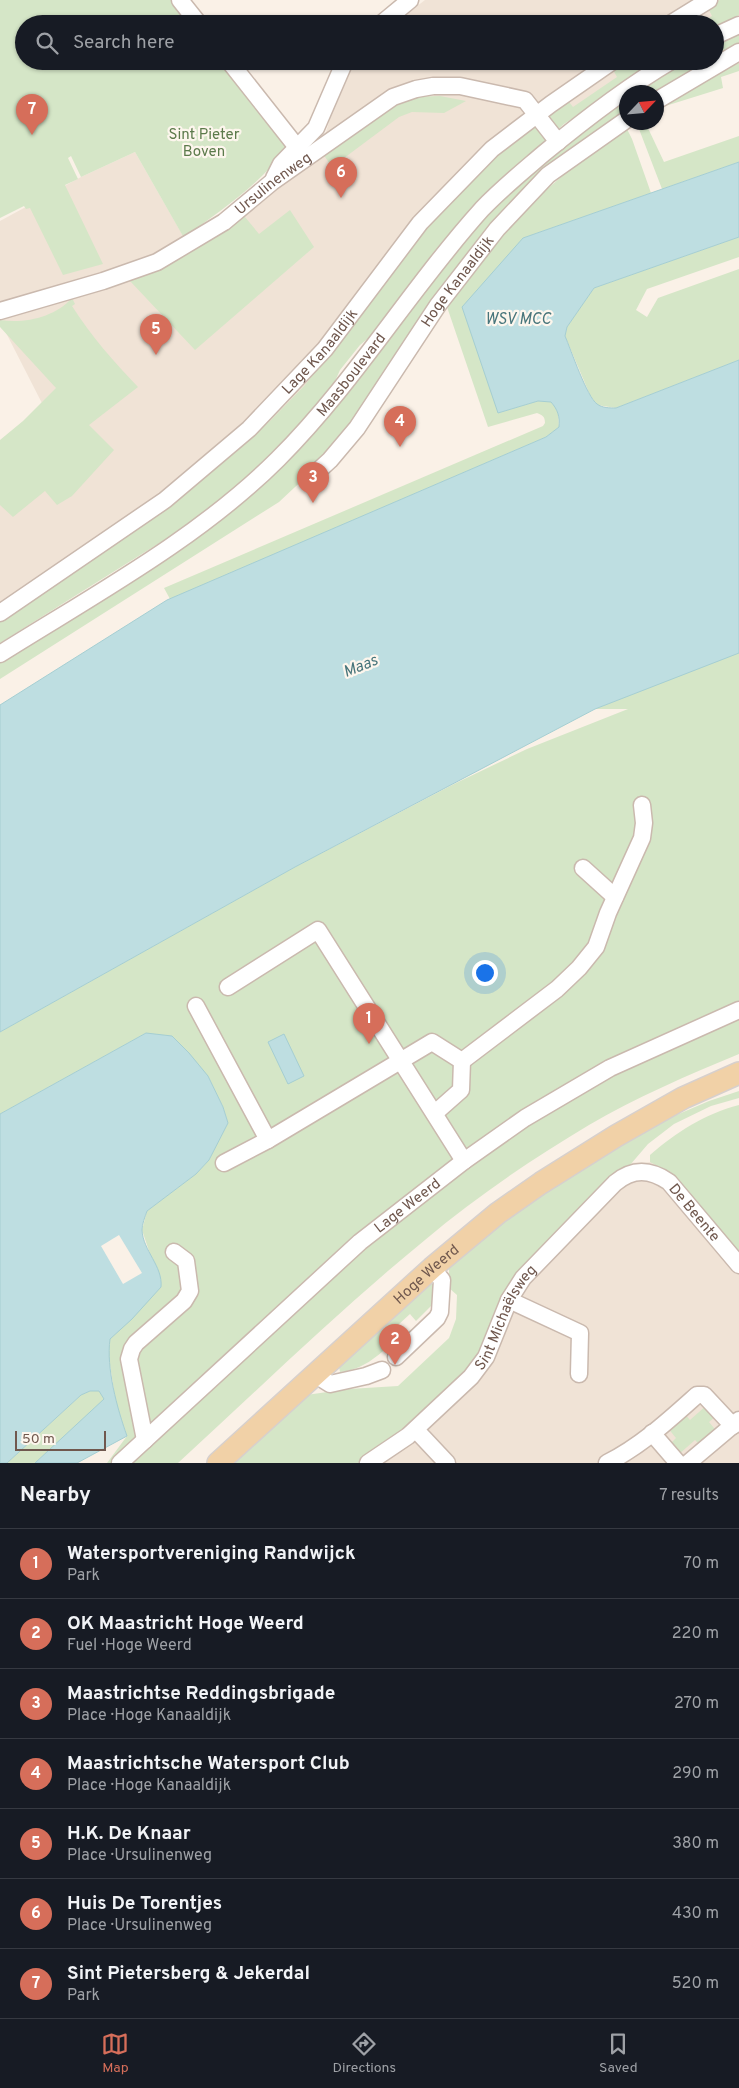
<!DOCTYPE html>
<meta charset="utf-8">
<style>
body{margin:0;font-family:Overpass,sans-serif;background:#20242c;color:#f1f3f6}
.compass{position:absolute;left:619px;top:85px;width:45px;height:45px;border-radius:50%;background:#171b24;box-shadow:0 1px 4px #0004;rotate:64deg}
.scale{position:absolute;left:15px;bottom:12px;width:91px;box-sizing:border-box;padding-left:5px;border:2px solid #70584e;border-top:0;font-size:14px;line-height:18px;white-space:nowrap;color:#70584e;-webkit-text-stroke:4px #fdf6ed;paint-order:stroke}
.you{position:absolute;left:484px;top:972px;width:18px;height:18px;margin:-12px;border:4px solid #fff;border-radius:50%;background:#1a73e8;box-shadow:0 0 0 8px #1a73e833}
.badge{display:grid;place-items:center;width:32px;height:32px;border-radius:50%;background:#d66e5a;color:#fff;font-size:16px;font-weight:700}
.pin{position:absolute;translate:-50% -41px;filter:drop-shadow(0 1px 2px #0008)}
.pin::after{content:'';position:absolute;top:26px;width:18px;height:15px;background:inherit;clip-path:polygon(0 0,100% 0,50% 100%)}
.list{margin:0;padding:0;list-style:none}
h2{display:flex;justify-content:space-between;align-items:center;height:65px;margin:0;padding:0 20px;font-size:21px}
h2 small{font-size:16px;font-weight:400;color:#9ea1a6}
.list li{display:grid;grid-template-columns:32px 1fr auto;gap:15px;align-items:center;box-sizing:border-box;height:70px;padding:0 20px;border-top:1px solid #363941}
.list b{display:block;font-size:19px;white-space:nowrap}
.list p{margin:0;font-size:16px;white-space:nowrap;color:#9ea1a6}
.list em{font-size:16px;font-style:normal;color:#9ea1a6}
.icon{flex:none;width:28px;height:28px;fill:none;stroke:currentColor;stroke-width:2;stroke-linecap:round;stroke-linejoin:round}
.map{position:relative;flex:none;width:739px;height:1463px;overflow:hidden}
.search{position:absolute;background:#171b24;box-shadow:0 1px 4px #0004;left:15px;right:15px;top:15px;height:55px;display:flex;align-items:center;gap:12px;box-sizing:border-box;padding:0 18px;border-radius:28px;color:#9ea1a6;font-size:19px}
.sheet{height:555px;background:#171b24}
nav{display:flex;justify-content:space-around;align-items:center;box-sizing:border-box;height:70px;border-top:1px solid #363941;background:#171b24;font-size:14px;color:#9ea1a6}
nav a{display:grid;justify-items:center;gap:2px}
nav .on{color:#d66e5a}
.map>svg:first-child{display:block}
.residential{fill:#f0e3d6}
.green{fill:#d5e6c7}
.water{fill:#bedee1;stroke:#a5ced2}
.pier{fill:#faf1e7}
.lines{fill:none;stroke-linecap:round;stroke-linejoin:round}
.minor-casing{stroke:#cab9ae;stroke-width:19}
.major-casing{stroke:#d7d0cd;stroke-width:24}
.minor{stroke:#fff;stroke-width:16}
.major{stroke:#f1d1a7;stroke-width:21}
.labels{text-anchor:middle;stroke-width:4.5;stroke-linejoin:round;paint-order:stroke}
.park-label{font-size:15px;fill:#5c7a4b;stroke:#fdf6ed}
.street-label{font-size:15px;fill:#70584e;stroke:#fdf6ed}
.water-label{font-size:16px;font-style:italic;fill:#47757b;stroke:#fdf6ed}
</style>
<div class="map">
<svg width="739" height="1463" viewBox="0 0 739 1463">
<rect width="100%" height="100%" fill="#faf1e7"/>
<g class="residential">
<polygon points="425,0 739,0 705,24 394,24"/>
<polygon points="354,61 628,61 618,77 573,108 568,102 312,382 216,473 0,621 0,496 72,462 0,321 0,221 81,177 135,152 230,318 239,216 326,132 342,79"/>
<polygon points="739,1124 739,1463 351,1463 500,1295 531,1255 621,1163 655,1162"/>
</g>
<g class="green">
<path d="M0,0H192L189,3L192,24H24V61H222L287,145C261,186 221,209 184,238L135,152L81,177L71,156L68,158L78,179L65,185L103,264L63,275L30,208L26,209L24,206L0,218Z"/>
<polygon points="720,0 739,0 739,15 715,27 715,24 700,24 712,16 707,6"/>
<polygon points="739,31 739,47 715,60 715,43"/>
<polygon points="622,61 658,61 564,124 485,194 451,233 376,332 360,345 340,370 328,397 287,440 245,480 196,520 0,643 0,618 213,470 271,420 305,385 428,222 495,151 566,98 573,107 617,77 612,68"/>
<polygon points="684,61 714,61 656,92 633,92"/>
<polygon points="739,63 739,71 721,77 723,88 659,108 702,81"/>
<polygon points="440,96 466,101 444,113 412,112 399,117 332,167 323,154 390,107 411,97"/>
<polygon points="626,97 626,115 531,191 350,430 325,459 279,502 0,679 0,662 227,512 515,184"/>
<polygon points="647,126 664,162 739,136 739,162 662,189 639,129"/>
<path d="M627,129L632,139L651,193L523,238L498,413L538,401L551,402L558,410L559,427L546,437L170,599L164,588L543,426L545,423C545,416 542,415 537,413L488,427L446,304L514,218L584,157Z"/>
<path d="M290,210L314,247L195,350L130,281C172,266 205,237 240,211L259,234Z"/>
<polygon points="739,237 739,257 647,289 636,310 647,317 658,298 739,269 739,360 616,408 597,405 590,395 565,336 567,327 594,288"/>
<path d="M72,298L75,304L72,306C91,336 114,362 138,387L89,425L114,450L72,496L57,505L45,491L13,517L0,505V440L23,421L56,388L0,327V320C25,324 55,317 72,298Z"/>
<path d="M737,652L739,653V1054C688,1075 637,1097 589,1125C532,1159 476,1197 425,1240C339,1310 260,1388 178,1463H107L127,1436L116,1404L108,1352L110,1339L161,1287L142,1230L147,1211L196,1174L209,1160L228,1123L223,1107L208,1076L146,1033L0,1114V1032L295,867L454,784L527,749L628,709H595Z"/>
<polygon points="739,1091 739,1098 711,1106 674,1124 648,1144 630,1165 616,1171 576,1211 522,1269 505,1293 495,1314 484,1346 471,1369 408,1429 358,1463 233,1463 306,1395 349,1389 398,1386 449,1338 456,1319 457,1295 449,1288 449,1269 453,1259 515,1210 594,1163 608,1148 653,1125 709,1101"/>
<path d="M739,1105V1253L672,1174L650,1162V1155C677,1132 704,1114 739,1105Z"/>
<path d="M428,1280L435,1282L432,1305L416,1321L410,1314L387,1335L393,1342C377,1357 362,1370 340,1372L338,1362Z"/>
<polygon points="90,1391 99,1391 105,1399 35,1463 7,1463 81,1395"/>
<polygon points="707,1405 716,1416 709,1422 718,1433 702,1447 695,1440 678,1455 669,1445 676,1438 667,1427 684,1413 690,1420"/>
</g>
<g class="water">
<path d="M739,162V237L594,288L567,327L565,336C571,350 587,397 597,404C602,408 610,408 616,408L739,360V653L595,709L295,867L0,1032V705L167,600L546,437L559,427C560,417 558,410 551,402L538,401L498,413L462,307L523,238Z"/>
<path d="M146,1033L172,1036L189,1053L208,1076L223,1107L228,1123L209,1160L196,1174L147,1211C145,1217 142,1224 142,1230C143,1251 163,1266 161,1287L132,1319L110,1339C106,1368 117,1408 127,1436L77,1463H35L104,1399L99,1391H90L81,1395L7,1463H0V1114Z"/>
<polygon points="284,1034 304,1076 288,1084 268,1042"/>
</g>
<polygon class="pier" points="119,1235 142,1273 123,1284 101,1246"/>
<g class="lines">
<defs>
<g id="minor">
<polyline points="180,0 199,24"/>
<polyline points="381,24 410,0"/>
<polyline points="670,24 709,0"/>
<polyline points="715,36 739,25"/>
<polyline points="229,61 296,146"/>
<polyline points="656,101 739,52"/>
<polyline points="274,178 281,164 316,128 345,61"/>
<path id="s1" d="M0,311L103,281L157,262L224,222L272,182L393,97L416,89L433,86H460L525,100L558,142"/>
<path id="s2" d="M318,471L330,460L357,428L438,305L497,229L548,175L626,120"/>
<path id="s3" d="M0,613L165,500L249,429L325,349L420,223L492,149L551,104L613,61"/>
<path id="s4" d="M0,654C94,595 199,538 278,459C355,382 410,289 482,209C501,189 522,172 543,154C584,120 625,88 671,61"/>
<polyline points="583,868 615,897"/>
<polyline points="228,987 318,930 464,1161"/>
<polyline points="196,1006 268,1140"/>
<polyline points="435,1113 461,1090 462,1061"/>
<polyline points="224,1163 268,1140 432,1042 462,1061 557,989 579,968 596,947 608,913 642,838 644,823 642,805"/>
<polyline points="509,1300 580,1333 579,1374"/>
<polyline points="396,1357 437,1318 440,1312 442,1280 432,1268"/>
<polyline points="314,1374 330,1384 366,1376 382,1370"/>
<polyline points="416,1430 447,1463"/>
<polyline points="652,1433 678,1463"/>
<polyline points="145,1440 129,1359 132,1349 136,1343 184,1301 190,1291 186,1261 174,1252"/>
<path id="s5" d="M120,1463L360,1242L464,1161L525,1118L610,1068L739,1010"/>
<path id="s6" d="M368,1463L408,1436L471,1377L486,1357L509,1300L523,1278L615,1183C633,1168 650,1169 669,1182L739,1265"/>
<path d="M607,1463C641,1446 669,1420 697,1395H704L733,1426"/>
<polyline points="688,1463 739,1420"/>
</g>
<g id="major">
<path id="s7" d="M218,1463L432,1268L498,1213L541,1183L616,1136L683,1098L739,1073"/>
</g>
</defs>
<use href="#minor" class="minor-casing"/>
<use href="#major" class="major-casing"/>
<use href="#minor" class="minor"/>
<use href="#major" class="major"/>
</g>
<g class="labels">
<g class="park-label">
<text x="204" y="139">Sint Pieter<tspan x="204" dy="17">Boven</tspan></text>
</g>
<g class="street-label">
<text dy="5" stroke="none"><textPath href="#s1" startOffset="305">Ursulinenweg</textPath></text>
<text dy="5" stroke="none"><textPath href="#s2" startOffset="236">Hoge Kanaaldijk</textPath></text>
<text dy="5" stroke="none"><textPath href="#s3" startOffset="415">Lage Kanaaldijk</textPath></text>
<text dy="5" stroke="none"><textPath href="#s4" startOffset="452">Maasboulevard</textPath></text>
<text dy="5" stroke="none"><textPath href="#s5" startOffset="386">Lage Weerd</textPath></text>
<text dy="5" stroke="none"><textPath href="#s6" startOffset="478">De Beente</textPath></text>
<text dy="5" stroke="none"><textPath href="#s7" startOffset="281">Hoge Weerd</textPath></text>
<text dy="5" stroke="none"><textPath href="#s6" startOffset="204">Sint Michaëlsweg</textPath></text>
</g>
<g class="water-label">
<text x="518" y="324">WSV MCC</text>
<text transform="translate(360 665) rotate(-22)" y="6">Maas</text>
</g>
</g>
</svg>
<svg class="compass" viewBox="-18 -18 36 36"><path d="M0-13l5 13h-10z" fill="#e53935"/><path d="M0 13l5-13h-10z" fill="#9ea1a6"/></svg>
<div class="scale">50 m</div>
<div class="you"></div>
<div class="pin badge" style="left:369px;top:1044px">1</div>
<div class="pin badge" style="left:395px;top:1365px">2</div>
<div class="pin badge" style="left:313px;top:503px">3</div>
<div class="pin badge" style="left:400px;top:447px">4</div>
<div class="pin badge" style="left:156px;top:355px">5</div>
<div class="pin badge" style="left:341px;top:198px">6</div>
<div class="pin badge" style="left:32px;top:135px">7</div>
<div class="search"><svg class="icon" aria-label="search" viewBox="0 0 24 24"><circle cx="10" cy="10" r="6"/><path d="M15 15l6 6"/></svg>Search here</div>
</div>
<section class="sheet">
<h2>Nearby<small>7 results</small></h2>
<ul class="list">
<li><span class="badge">1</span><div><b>Watersportvereniging Randwijck</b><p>Park</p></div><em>70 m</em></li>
<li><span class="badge">2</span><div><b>OK Maastricht Hoge Weerd</b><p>Fuel · Hoge Weerd</p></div><em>220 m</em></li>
<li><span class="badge">3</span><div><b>Maastrichtse Reddingsbrigade</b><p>Place · Hoge Kanaaldijk</p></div><em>270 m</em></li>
<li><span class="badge">4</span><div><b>Maastrichtsche Watersport Club</b><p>Place · Hoge Kanaaldijk</p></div><em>290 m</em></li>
<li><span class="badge">5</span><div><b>H.K. De Knaar</b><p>Place · Ursulinenweg</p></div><em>380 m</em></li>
<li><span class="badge">6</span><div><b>Huis De Torentjes</b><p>Place · Ursulinenweg</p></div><em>430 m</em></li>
<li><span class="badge">7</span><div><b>Sint Pietersberg &amp; Jekerdal</b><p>Park</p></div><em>520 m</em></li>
</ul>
</section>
<nav>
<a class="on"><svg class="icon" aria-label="map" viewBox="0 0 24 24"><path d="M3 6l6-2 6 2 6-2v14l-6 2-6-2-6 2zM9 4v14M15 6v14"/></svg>Map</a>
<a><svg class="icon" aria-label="directions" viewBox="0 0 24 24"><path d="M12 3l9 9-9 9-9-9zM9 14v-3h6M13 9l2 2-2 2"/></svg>Directions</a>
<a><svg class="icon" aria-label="saved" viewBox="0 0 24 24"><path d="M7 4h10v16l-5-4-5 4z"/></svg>Saved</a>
</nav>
